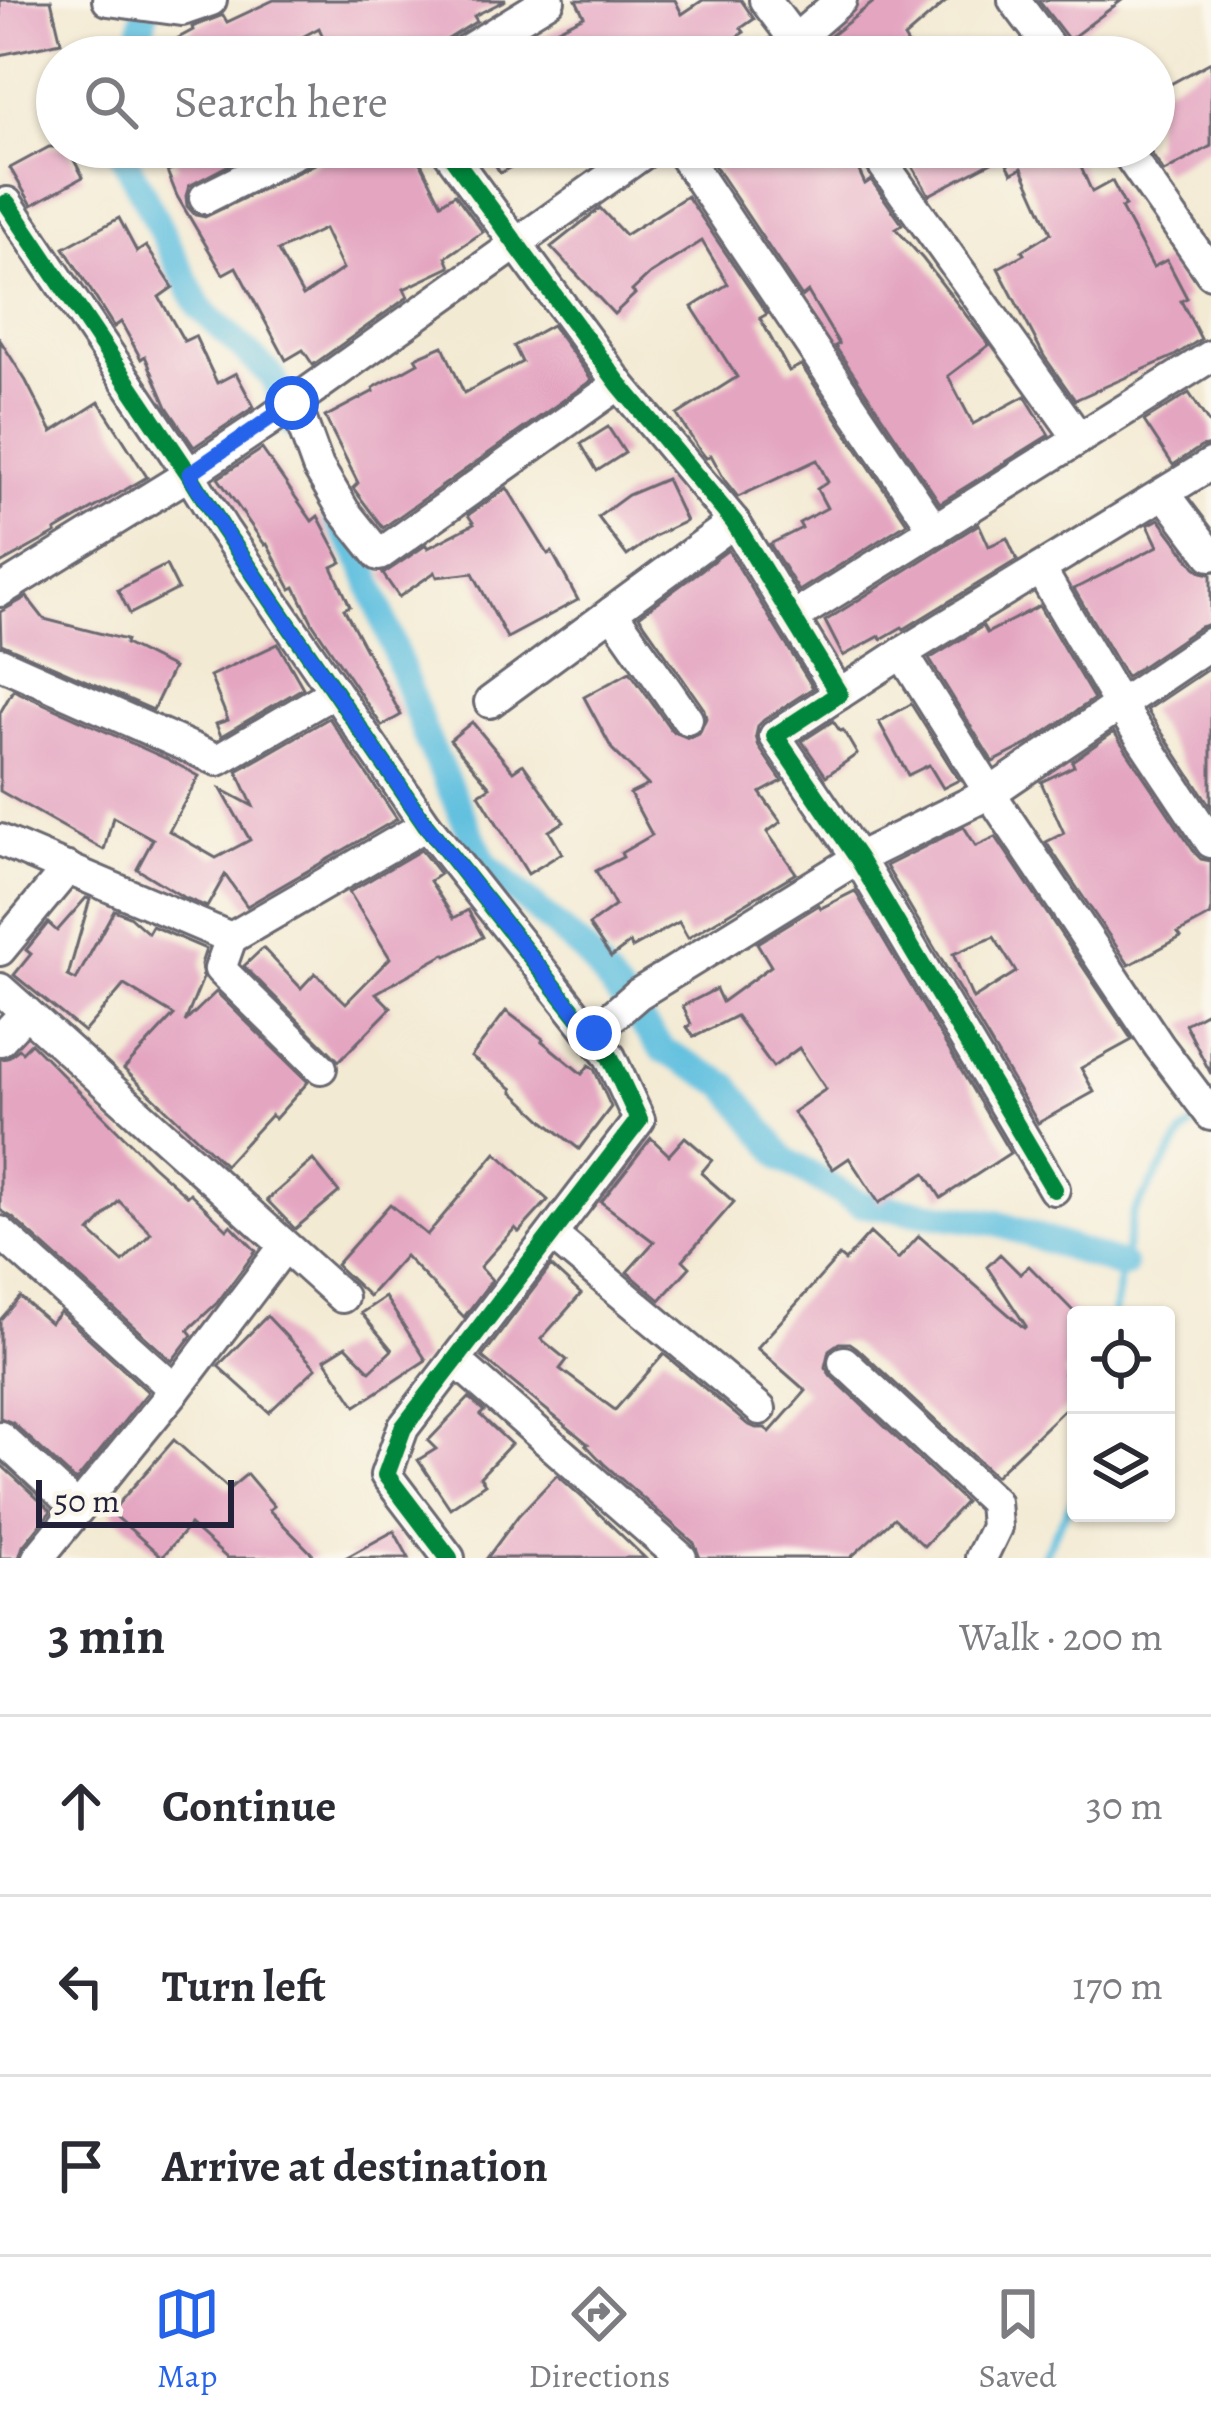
<!DOCTYPE html>
<meta charset="utf-8">
<style>
body{margin:0;font-family:Alegreya,serif;background:#f7f7f7;color:#2b2b33}
.controls{position:absolute;right:36px;bottom:36px;display:grid;overflow:hidden;border-radius:12px;box-shadow:0 3px 9px #0004}
.controls button{width:108px;height:108px;display:grid;place-items:center;padding:0;border:0;border-bottom:3px solid #e1e1e2;background:#fff;color:#2b2b33;font:60px sans-serif}
.scale{position:absolute;left:36px;bottom:30px;width:198px;box-sizing:border-box;padding-left:12px;border:6px solid #22223b;border-top:0;font-size:33px;line-height:42px;white-space:nowrap;color:#22223b;-webkit-text-stroke:9px #fbf7ec;paint-order:stroke}
.stop{position:absolute;width:36px;height:36px;margin:-27px;border:9px solid #2563eb;border-radius:50%;background:#fff}
.stop.end{background:#2563eb;border-color:#fff;box-shadow:0 3px 12px #0008}
.list{margin:0;padding:0;list-style:none}
h2{display:flex;justify-content:space-between;align-items:center;height:156px;margin:0;padding:0 48px;font-size:51px}
h2 small{font-size:39px;font-weight:400;color:#7c7c81}
.list li{display:grid;grid-template-columns:78px 1fr auto;gap:36px;align-items:center;box-sizing:border-box;height:180px;padding:0 48px;border-top:3px solid #e1e1e2}
.list b{display:block;font-size:45px;white-space:nowrap}
.list em{font-size:39px;font-style:normal;color:#7c7c81}
.icon{flex:none;width:66px;height:66px;fill:none;stroke:currentColor;stroke-width:2;stroke-linecap:round;stroke-linejoin:round}
.map{position:relative;flex:none;width:1211px;height:1558px;overflow:hidden}
.search{position:absolute;background:#fff;box-shadow:0 3px 9px #0004;left:36px;right:36px;top:36px;height:132px;display:flex;align-items:center;gap:30px;box-sizing:border-box;padding:0 42px;border-radius:66px;color:#7c7c81;font-size:45px}
.sheet{height:696px;background:#fff}
nav{display:flex;justify-content:space-around;align-items:center;box-sizing:border-box;height:168px;border-top:3px solid #e1e1e2;background:#fff;font-size:33px;color:#7c7c81}
nav a{display:grid;justify-items:center;gap:6px}
nav .on{color:#2563eb}
.map>svg:first-child{display:block}
.lines{fill:none;stroke-linecap:round;stroke-linejoin:round}
.stream{stroke:#61c0df;stroke-width:8}
.canal{stroke:#61c0df;stroke-width:27}
.building{fill:#e4a5c1;fill-rule:evenodd}
.minor-casing{stroke:#6b6870;stroke-width:36}
.minor{stroke:#fff;stroke-width:30}
.cycleway-casing{stroke:#fbf7ec;stroke-width:26}
.cycleway{stroke:#00873e;stroke-width:18}
.route{stroke:#2563eb;stroke-width:15}
</style>
<div class="map">
<svg width="1211" height="1558" viewBox="0 0 1211 1558">
<rect width="100%" height="100%" fill="#fbf7ec"/>
<filter id="ink" filterUnits="userSpaceOnUse"><feTurbulence type="fractalNoise" baseFrequency=".00833" numOctaves="2"/><feDisplacementMap in="SourceGraphic" scale="24" xChannelSelector="R" yChannelSelector="G"/><feConvolveMatrix kernelMatrix="1 2 1 2 8 2 1 2 1" color-interpolation-filters="sRGB"/></filter>
<filter id="wash" filterUnits="userSpaceOnUse"><feTurbulence type="fractalNoise" baseFrequency=".004" numOctaves="4" result="noise"/><feDisplacementMap in="SourceGraphic" scale="48" xChannelSelector="R" yChannelSelector="G"/><feGaussianBlur stdDeviation="2.7" result="paint"/><feColorMatrix in="noise" values="0 0 0 0 0 0 0 0 0 0 0 0 0 0 0 0 0 1.4 0 .05"/><feComposite in="paint" operator="in"/></filter>
<g filter="url(#wash)">
<rect width="100%" height="100%" fill="#f3ead3"/>
<g class="lines">
<g class="stream">
<polyline points="1113,1315 1133,1214 1183,1134 1191,1127"/>
<polyline points="1042,1558 1076,1493"/>
</g>
<g class="canal">
<polyline points="135,57 148,0"/>
<polyline points="119,147 200,308 273,377 292,424"/>
<polyline points="337,518 363,563 426,737 485,864 584,951 663,1050 727,1085 784,1159 860,1204 996,1223 1123,1266"/>
</g>
</g>
<g id="blocks">
<g class="building">
<polygon points="0,0 51,0 61,42 0,55"/>
<polygon points="274,0 506,0 474,16 477,21 445,41 438,49 437,57 332,57 319,28 265,57 143,57 193,30 192,27 223,15 227,22"/>
<polygon points="576,0 675,0 682,14 703,0 741,0 754,19 741,28 744,32 706,57 501,57 584,16"/>
<polygon points="876,0 948,0 904,38 916,57 843,57 828,38"/>
<polygon points="1038,0 1122,0 1069,40"/>
<polygon points="1211,62 1211,146 1164,172 1147,147 1154,147 1154,93"/>
<polygon points="49,147 67,147 83,177 32,205 10,168"/>
<path d="M170,147H263L189,186L186,196L187,206L195,215L205,217L315,164L323,157L325,147H413L441,203L455,194L483,232L446,257L450,267L404,289L408,297L313,365L303,350L286,360L236,267L223,274L177,196L167,171L178,167ZM324,229L343,269L303,296L278,251Z"/>
<polygon points="485,147 548,147 500,173"/>
<polygon points="702,147 848,147 865,184 871,180 902,224 896,229 923,259 989,345 948,376 973,424 1025,396 1049,435 940,503 835,346 839,344 808,292 802,297"/>
<polygon points="930,147 1072,147 1092,192 1112,181 1125,206 1121,208 1153,267 1167,260 1187,298 1181,301 1201,339 1174,356 1075,400 1044,356 998,268 1024,254 1022,251 1051,233 1022,168 1012,173 1003,156 929,195 908,159"/>
<polygon points="687,196 767,314 760,318 789,371 801,365 907,523 799,591 770,544 802,528 799,523 827,508 817,489 828,482 817,460 738,497 725,481 711,455 706,458 699,449 677,415 737,377 692,307 728,284 702,241 650,274 632,291 635,294 614,314 551,247 600,208 625,235"/>
<polygon points="119,218 137,252 146,246 173,287 159,297 184,341 195,336 217,383 236,373 254,407 194,447 167,407 145,356 141,359 121,322 114,327 64,248"/>
<polygon points="552,325 592,380 383,528 353,488 358,483 325,417 374,391 373,388 418,363 415,358 443,346 464,393 522,362 514,346"/>
<polygon points="0,340 26,381 52,432 99,402 147,477 55,531 56,533 0,564"/>
<polygon points="1189,393 1211,426 1211,445 1201,447 1173,465 1144,421"/>
<polygon points="608,427 625,453 597,471 581,444"/>
<polygon points="262,449 312,521 318,516 342,562 332,567 350,606 344,609 401,715 382,726 313,624 295,587 291,589 267,544 265,545 218,478"/>
<polygon points="666,479 686,521 655,536 627,556 598,517 628,495"/>
<polygon points="507,488 548,554 552,552 578,600 507,638 473,573 437,577 435,572 399,597 383,574 426,545 428,548 474,524 468,515"/>
<polygon points="1159,519 1195,567 1202,572 1211,574 1211,624 1200,627 1126,677 1074,589 1158,546 1148,525"/>
<polygon points="979,524 989,546 1007,538 1017,560 904,629 902,627 881,639 880,636 843,656 825,621"/>
<polygon points="728,550 813,688 764,720 758,726 756,736 759,747 782,781 760,793 781,822 767,832 796,873 688,938 679,922 632,948 630,943 611,957 589,925 615,906 596,871 623,857 621,853 652,835 630,794 648,785 612,749 584,697 630,672 672,731 688,738 699,734 706,718 704,709 639,616"/>
<polygon points="166,565 178,589 130,614 118,590"/>
<polygon points="27,597 44,619 126,640 125,644 173,668 153,710 1,644 0,612"/>
<polygon points="1039,606 1094,699 1028,744 993,762 929,659 983,626 987,633"/>
<polygon points="278,644 303,688 221,736 216,724 228,720 210,676"/>
<polygon points="1211,667 1211,807 1147,710"/>
<polygon points="13,690 169,760 199,776 169,831 216,858 250,840 221,789 253,806 237,771 329,718 397,819 247,906 225,875 207,907 183,897 137,869 153,839 113,817 104,850 0,791 0,713"/>
<polygon points="911,704 959,780 943,788 929,765 908,775 879,722"/>
<polygon points="833,721 840,731 843,730 857,754 826,776 802,741"/>
<polygon points="472,722 513,771 523,764 564,822 549,831 562,853 528,874 479,794 490,787 450,740"/>
<polygon points="1114,732 1195,853 1201,859 1211,861 1211,915 1178,933 1181,937 1129,965 1046,842 1064,833 1041,782 1074,766 1072,761"/>
<path d="M964,827L976,846L996,837L1132,1040L1081,1068L1094,1092L1038,1123L886,866ZM994,937L1016,972L973,999L953,954Z"/>
<polygon points="421,850 440,874 430,881 454,918 468,910 483,937 447,956 445,954 376,993 391,1008 339,1061 244,966 263,948 301,988 315,973 346,1003 390,958 349,892"/>
<polygon points="855,891 1010,1153 941,1198 925,1173 879,1203 849,1158 833,1169 793,1112 826,1089 799,1048 773,1067 736,1016 694,1037 687,1027 691,1024 683,1006 716,989 722,1002 771,966 757,943 819,905 821,908"/>
<polygon points="86,898 90,899 68,976 76,980 114,910 129,916 148,933 152,926 206,949 201,964 203,978 185,1022 216,992 308,1082 275,1119 271,1115 225,1165 124,1069 174,1015 124,985 84,1032 14,975 31,954 26,950 48,923 57,931"/>
<polygon points="1211,1010 1211,1074 1185,1024"/>
<polygon points="506,1011 543,1039 542,1041 582,1074 589,1065 594,1069 611,1107 579,1149 545,1122 512,1091 513,1089 471,1057"/>
<path d="M31,1043L152,1165L187,1196L190,1193L227,1229L231,1225L256,1251L217,1303L188,1330L192,1335L172,1361L13,1218L0,1210V1059L7,1058L19,1049L22,1052ZM119,1201L151,1233L123,1262L90,1232Z"/>
<polygon points="685,1137 712,1160 701,1173 734,1202 683,1260 690,1267 660,1300 627,1272 654,1242 601,1202 651,1138 669,1155"/>
<polygon points="496,1153 548,1200 519,1232 515,1228 480,1267 492,1280 464,1317 405,1256 369,1296 336,1265 390,1204 427,1235"/>
<polygon points="313,1160 339,1192 295,1229 267,1200"/>
<polygon points="870,1233 898,1259 919,1236 1024,1328 1026,1326 987,1267 1000,1254 1020,1274 1029,1266 1076,1314 1076,1362 1064,1374 1076,1387 1076,1398 995,1476 857,1348 850,1343 839,1343 829,1350 825,1367 831,1376 965,1502 924,1546 894,1518 850,1558 700,1558 694,1543 605,1465 586,1445 588,1444 482,1357 551,1266 581,1294 541,1339 567,1360 560,1369 615,1410 664,1354 747,1424 756,1428 765,1428 770,1432 806,1391 757,1348 839,1256 845,1261"/>
<polygon points="20,1297 50,1323 60,1312 148,1392 76,1481 13,1423 0,1418 0,1320"/>
<polygon points="385,1297 426,1360 356,1406 325,1359 346,1346 370,1371 392,1350 361,1313"/>
<polygon points="267,1316 316,1368 269,1412 218,1366"/>
<polygon points="469,1398 484,1411 480,1415 511,1444 480,1477 485,1484 450,1508 418,1460 436,1449 428,1441"/>
<polygon points="174,1440 229,1489 247,1474 274,1506 269,1510 316,1558 227,1558 190,1525 162,1557 111,1512"/>
<polygon points="0,1464 51,1511 23,1546 19,1558 0,1558"/>
<polygon points="557,1475 585,1500 645,1558 487,1558 518,1516"/>
<polygon points="394,1531 409,1558 345,1558"/>
</g>
</g>
</g>
<g filter="url(#ink)">
<use href="#blocks" fill-opacity="0" stroke="#6b6870" stroke-width="3"/>
<g class="lines">
<defs>
<g id="minor">
<polyline points="108,0 182,10 211,0"/>
<polyline points="765,0 795,40 773,57"/>
<polyline points="1014,0 1057,57"/>
<polyline points="456,57 549,0"/>
<polyline points="807,57 795,40 841,0"/>
<polyline points="445,147 619,384 734,522 839,694 775,736 858,858 1054,1189"/>
<polyline points="678,147 935,530"/>
<polyline points="871,147 1078,437"/>
<polyline points="1123,147 1211,273"/>
<polyline points="205,198 306,147"/>
<polyline points="7,203 189,474 223,529 426,825 610,1057 639,1120 403,1428 386,1475 449,1558"/>
<polyline points="294,401 318,467 344,511 379,555 619,384"/>
<polyline points="1165,494 1211,555"/>
<polyline points="1040,569 1119,704 1211,842"/>
<polyline points="0,591 189,474 268,421 652,147"/>
<polyline points="612,612 687,719"/>
<polyline points="794,617 1211,356"/>
<polyline points="902,653 990,793 1159,1046 1211,1115"/>
<polyline points="0,663 218,760 334,692"/>
<polyline points="839,694 902,653 1211,464"/>
<polyline points="490,702 734,522"/>
<polyline points="0,840 231,938 426,825"/>
<polyline points="231,938 220,969 321,1068"/>
<polyline points="0,950 68,868"/>
<polyline points="0,989 26,1012 0,1040"/>
<polyline points="26,1012 342,1297"/>
<polyline points="592,1034 638,994 858,858 990,793 1211,643"/>
<polyline points="0,1232 175,1390"/>
<polyline points="552,1235 760,1409"/>
<polyline points="455,1360 681,1558"/>
<polyline points="844,1362 994,1502 996,1527 981,1558"/>
<polyline points="0,1437 78,1509"/>
<polyline points="38,1558 175,1390 284,1247"/>
</g>
</defs>
<use href="#minor" class="minor-casing"/>
<use href="#minor" class="minor"/>
<defs>
<g id="cycleway">
<polyline points="445,147 619,384 734,522 839,694 775,736 858,858 1054,1189"/>
<polyline points="7,203 189,474 223,529 426,825 610,1057 639,1120 403,1428 386,1475 449,1558"/>
</g>
</defs>
<use href="#cycleway" class="cycleway-casing"/>
<use href="#cycleway" class="cycleway"/>
</g>
</g>
<g class="lines" filter="url(#ink)">
<polyline class="route" points="292,403 189,474 223,529 426,825 592,1034 594,1033"/>
</g>
</svg>
<div class="controls">
<button><svg class="icon" aria-label="locate" viewBox="0 0 24 24"><circle cx="12" cy="12" r="6"/><path d="M12 2v4M12 18v4M2 12h4M18 12h4"/></svg></button>
<button><svg class="icon" aria-label="layers" viewBox="0 0 24 24"><path d="M12 4l9 5-9 5-9-5zM3 14l9 5 9-5"/></svg></button>
</div>
<div class="scale">50 m</div>
<div class="stop" style="left:292px;top:403px"></div>
<div class="stop end" style="left:594px;top:1033px"></div>
<div class="search"><svg class="icon" aria-label="search" viewBox="0 0 24 24"><circle cx="10" cy="10" r="6"/><path d="M15 15l6 6"/></svg>Search here</div>
</div>
<section class="sheet">
<h2>3 min<small>Walk · 200 m</small></h2>
<ul class="list">
<li><svg class="icon" aria-label="ahead" viewBox="0 0 24 24"><path d="M12 20V5M6 11l6-6 6 6"/></svg><div><b>Continue</b></div><em>30 m</em></li>
<li><svg class="icon" aria-label="left" viewBox="0 0 24 24"><path d="M17 20v-9H6M10 6l-5 5 5 5"/></svg><div><b>Turn left</b></div><em>170 m</em></li>
<li><svg class="icon" aria-label="arrive" viewBox="0 0 24 24"><path d="M6 21V4h12l-3 4 3 4H6"/></svg><div><b>Arrive at destination</b></div></li>
</ul>
</section>
<nav>
<a class="on"><svg class="icon" aria-label="map" viewBox="0 0 24 24"><path d="M3 6l6-2 6 2 6-2v14l-6 2-6-2-6 2zM9 4v14M15 6v14"/></svg>Map</a>
<a><svg class="icon" aria-label="directions" viewBox="0 0 24 24"><path d="M12 3l9 9-9 9-9-9zM9 14v-3h6M13 9l2 2-2 2"/></svg>Directions</a>
<a><svg class="icon" aria-label="saved" viewBox="0 0 24 24"><path d="M7 4h10v16l-5-4-5 4z"/></svg>Saved</a>
</nav>
